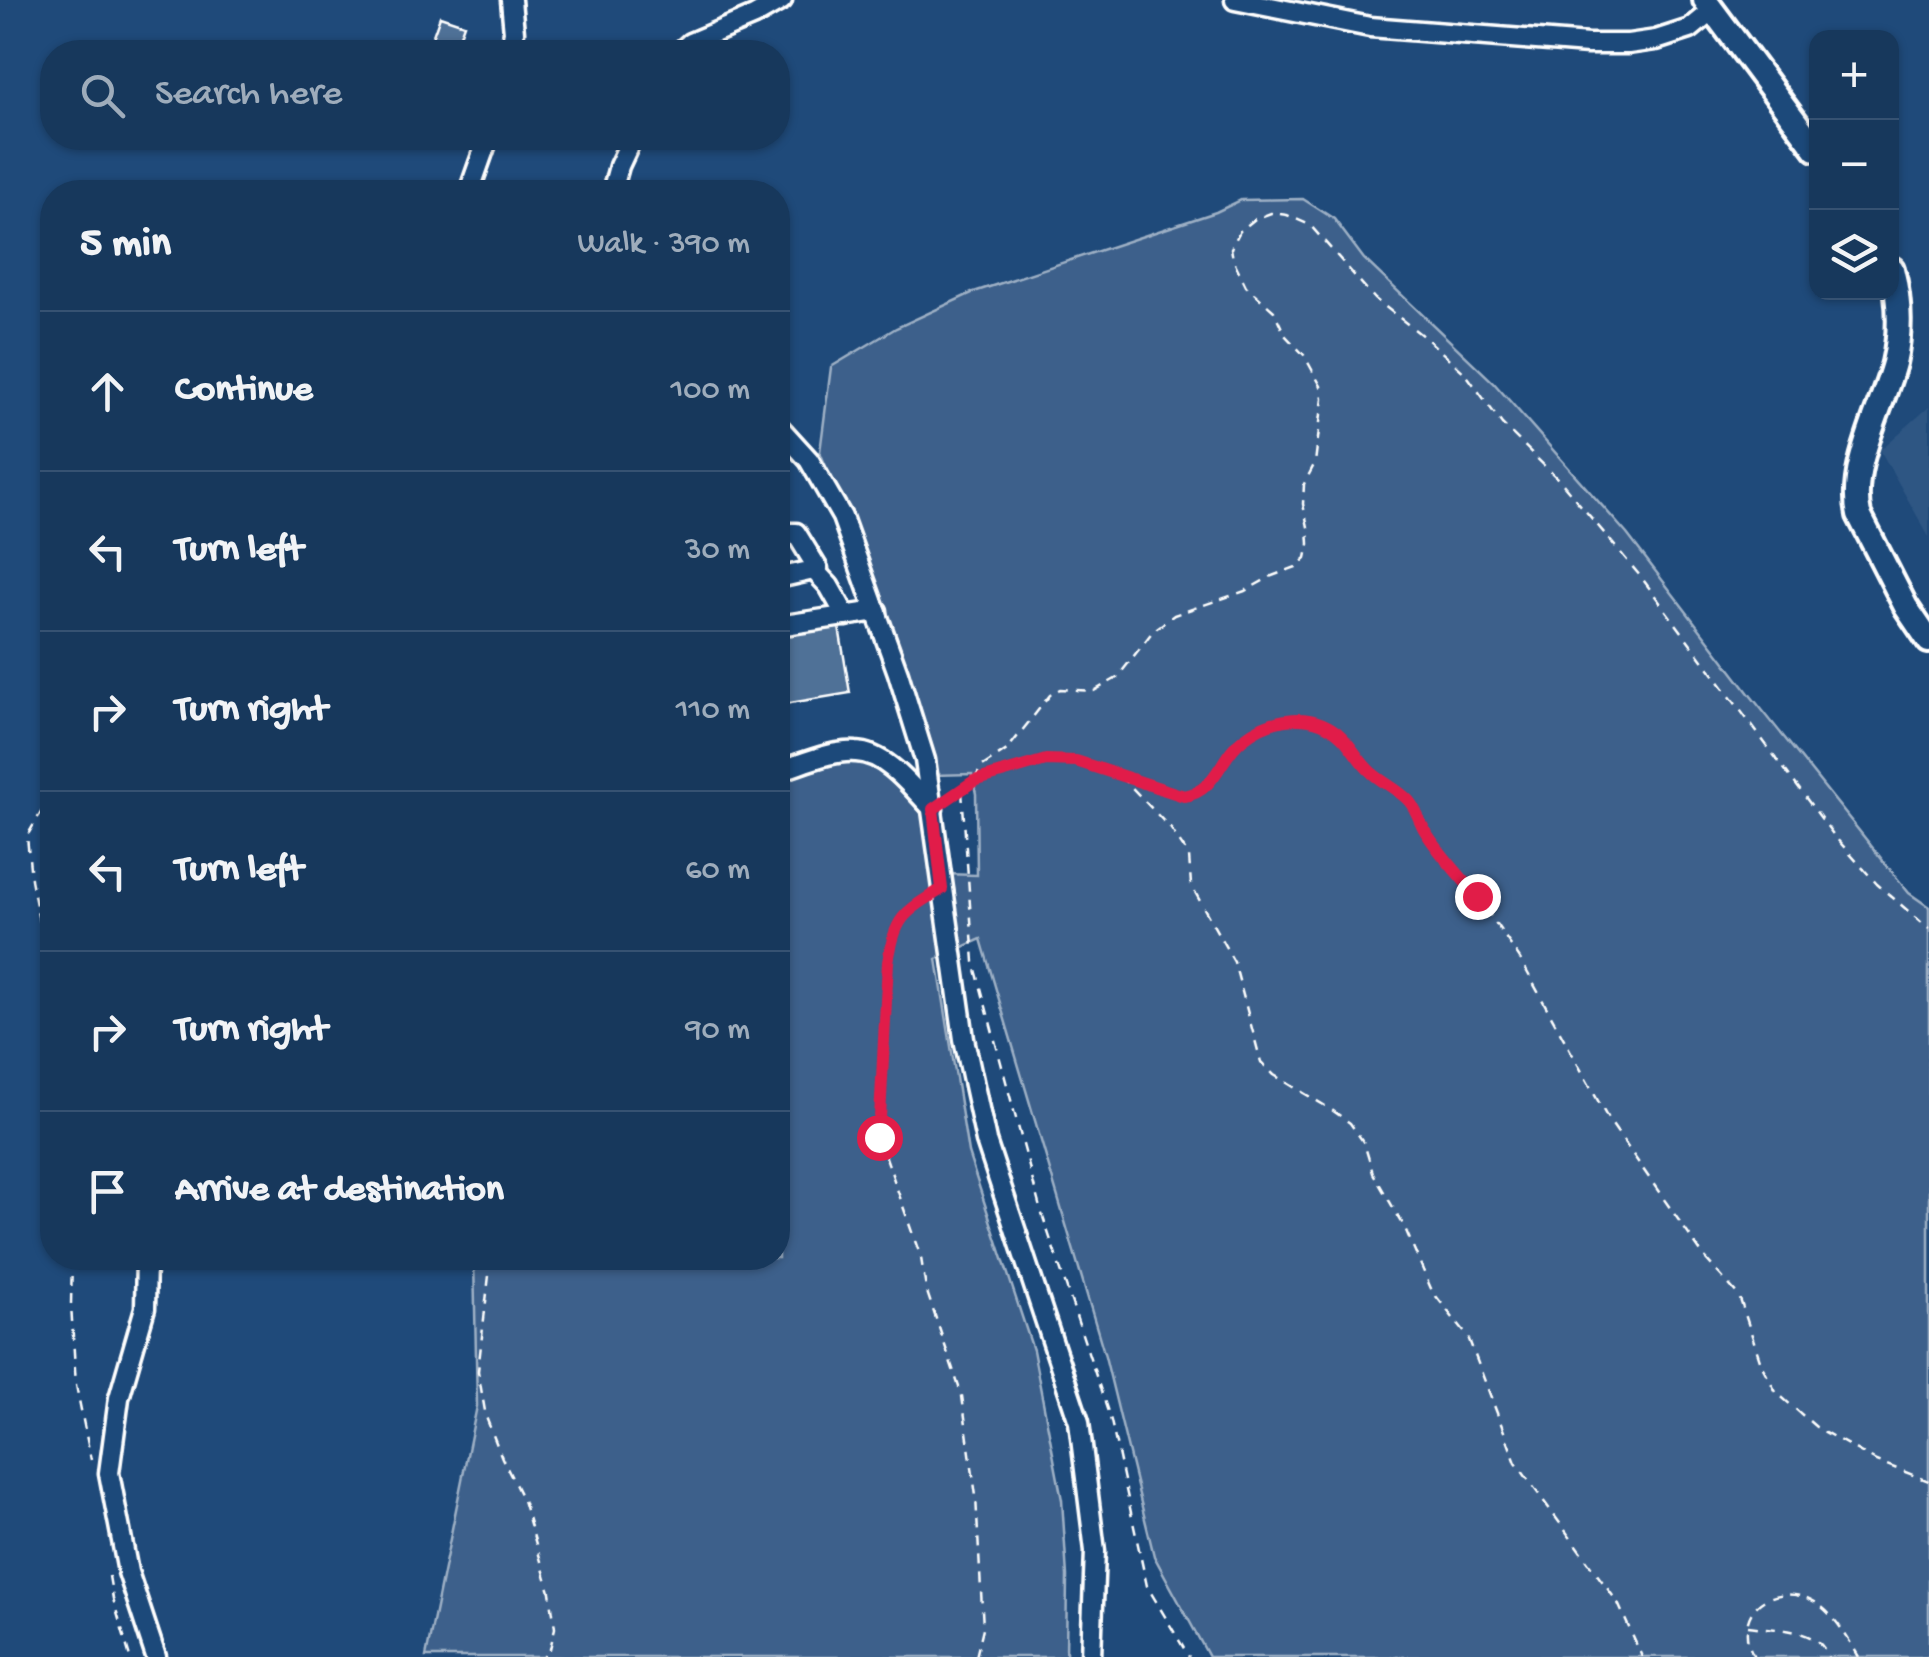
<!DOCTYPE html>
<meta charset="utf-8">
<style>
body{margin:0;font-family:"Gochi Hand",sans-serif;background:#203f62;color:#f1f3f6}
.controls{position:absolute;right:30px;top:30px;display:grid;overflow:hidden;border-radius:20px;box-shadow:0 2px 8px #0004}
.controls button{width:90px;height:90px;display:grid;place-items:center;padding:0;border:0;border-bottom:2px solid #365272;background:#17385c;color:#f1f3f6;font:50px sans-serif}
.stop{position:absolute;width:30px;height:30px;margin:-22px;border:8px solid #e11d48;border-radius:50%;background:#fff}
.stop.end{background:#e11d48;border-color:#fff;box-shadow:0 2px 10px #0008}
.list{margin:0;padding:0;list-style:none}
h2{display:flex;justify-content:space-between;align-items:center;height:130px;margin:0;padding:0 40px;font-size:42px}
h2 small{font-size:32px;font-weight:400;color:#9eacbb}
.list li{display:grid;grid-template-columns:65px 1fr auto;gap:30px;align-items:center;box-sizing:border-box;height:160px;padding:0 40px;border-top:2px solid #365272}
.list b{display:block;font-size:38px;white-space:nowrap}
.list em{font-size:32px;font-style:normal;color:#9eacbb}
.icon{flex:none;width:55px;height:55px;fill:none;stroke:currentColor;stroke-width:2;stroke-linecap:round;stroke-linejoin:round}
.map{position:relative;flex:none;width:1929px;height:1657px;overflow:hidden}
.search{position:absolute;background:#17385c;box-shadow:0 2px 8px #0004;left:40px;top:40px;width:750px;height:110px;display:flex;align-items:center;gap:25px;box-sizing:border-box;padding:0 35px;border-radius:40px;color:#9eacbb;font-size:38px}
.panel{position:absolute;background:#17385c;box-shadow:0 2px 8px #0004;left:40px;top:180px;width:750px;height:1090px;border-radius:40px}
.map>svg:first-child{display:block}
.built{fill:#2e5683}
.green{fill:#3c618b;stroke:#9eb0c5;stroke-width:2.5}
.building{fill:#507197;stroke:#fff;stroke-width:2.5}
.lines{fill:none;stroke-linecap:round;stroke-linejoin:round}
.minor-casing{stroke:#fff;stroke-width:25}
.major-casing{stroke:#fff;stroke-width:30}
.path{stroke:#fff;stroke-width:2.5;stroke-dasharray:10 8;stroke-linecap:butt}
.minor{stroke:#1f4a7a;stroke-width:18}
.major{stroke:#1f4a7a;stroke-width:22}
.route{stroke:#e11d48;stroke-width:12}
</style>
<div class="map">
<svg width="1929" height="1657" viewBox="0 0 1929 1657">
<rect width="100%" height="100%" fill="#1f4a7a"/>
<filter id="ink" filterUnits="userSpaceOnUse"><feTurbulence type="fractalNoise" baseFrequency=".01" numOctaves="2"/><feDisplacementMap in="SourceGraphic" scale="20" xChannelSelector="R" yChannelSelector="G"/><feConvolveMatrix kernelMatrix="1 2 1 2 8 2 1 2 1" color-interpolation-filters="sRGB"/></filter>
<g filter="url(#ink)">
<polygon class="built" points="1929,407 1929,537 1880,450"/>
<polygon class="green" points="1303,199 1334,219 1364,259 1493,382 1627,534 1751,696 1909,893 1929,907 1929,1657 1209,1657 1154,1556 1105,1356 981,939 937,959 968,1153 1033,1350 1062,1500 1067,1576 1066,1657 426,1657 477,1406 474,1258 778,1258 778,768 855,745 869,745 891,757 914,776 942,874 977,875 976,794 972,774 933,775 894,631 820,452 831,367 896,328 974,292 1216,212 1241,200"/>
<g class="building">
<polygon points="440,16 464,24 454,52 427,52"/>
<polygon points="838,621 850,693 778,705 778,631"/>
</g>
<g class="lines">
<defs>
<g id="minor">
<polyline points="1235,0 1370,27 1588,44 1628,44 1656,40 1690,29 1712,11"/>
<polyline points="510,52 514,32 511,0"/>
<polyline points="680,52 690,43 754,16 782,0"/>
<polyline points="469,192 488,138"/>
<polyline points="612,192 619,166 632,138"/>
<polyline points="778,426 809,460 842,517 898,673 925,760 964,1039 986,1141 1079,1422 1095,1551 1091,1657"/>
<polyline points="778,533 796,533 818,569 778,578"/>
<polyline points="815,571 829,586 846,616"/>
<polyline points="778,626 877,611"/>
<path d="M778,771C802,764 831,750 856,752C887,753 913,789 933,809"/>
<polyline points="146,1258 145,1308 119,1398 109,1473 128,1572 156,1657"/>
</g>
<g id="major">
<polyline points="1705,0 1816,149"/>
<path d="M1892,269C1900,300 1901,332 1894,363C1882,409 1848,468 1859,515L1906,607L1929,641"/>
</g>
</defs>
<use href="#minor" class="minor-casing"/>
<use href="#major" class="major-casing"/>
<g class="path">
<polyline points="1120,775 1171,829 1189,856 1191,885 1234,962 1261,1062 1274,1075 1332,1110 1350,1123 1364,1143 1373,1173 1404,1226 1432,1291 1468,1337 1516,1463 1618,1603 1642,1657"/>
<polyline points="974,781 981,767 1007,750 1050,695 1060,689 1094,691 1117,678 1153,631 1174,615 1245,591 1272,576 1296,567 1306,558 1309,544 1308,527 1303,504 1304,484 1315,463 1323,398 1321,386 1304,355 1285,335 1274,311 1246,286 1233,259 1231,248 1240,231 1255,219 1271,213 1287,215 1310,225 1375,299 1427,339 1466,374 1502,424 1562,483 1641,577 1835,837 1877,884 1929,929"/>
<polyline points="962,791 974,962 1040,1208 1111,1421 1147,1586 1189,1657"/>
<polyline points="52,794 27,836 31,879 52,990"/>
<path d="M951,797C985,774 1035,753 1078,762C1114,768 1149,784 1184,796L1197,794L1214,777L1229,753L1243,738L1269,724L1293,718L1318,721L1341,736L1369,770L1411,803L1423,828L1437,848L1477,896L1520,959L1608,1119L1705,1258L1739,1296L1762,1366L1776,1392L1816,1427L1876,1461L1929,1481"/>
<path d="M924,900C898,915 893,934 887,962L879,1137L921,1258L926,1289L962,1396L976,1496L983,1628L976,1657"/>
<polyline points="72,1258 71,1304 76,1385 91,1460"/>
<polyline points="491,1258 478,1371 486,1417 502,1458 523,1500 550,1592 555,1628 549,1653 543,1657"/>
<polyline points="109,1576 113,1599 130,1657"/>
<path d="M1748,1626C1774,1630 1819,1627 1828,1657"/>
<path d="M1754,1657C1751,1650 1747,1643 1747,1635C1744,1597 1787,1585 1815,1602C1835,1615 1847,1637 1859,1657"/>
</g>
<use href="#minor" class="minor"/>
<use href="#major" class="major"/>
</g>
</g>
<g class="lines" filter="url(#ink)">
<path class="route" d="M879,1137L888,962C896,916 903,913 942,889L933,809L974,781L1046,760L1076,761L1184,796C1216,792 1220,756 1243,739C1272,716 1314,710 1342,737C1353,748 1360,763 1372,773C1383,783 1399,790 1409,801C1416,809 1419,820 1424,829C1438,853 1459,874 1477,896"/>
</g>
</svg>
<div class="controls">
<button>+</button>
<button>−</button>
<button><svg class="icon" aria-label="layers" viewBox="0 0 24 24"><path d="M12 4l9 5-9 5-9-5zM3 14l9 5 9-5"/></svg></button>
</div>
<div class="stop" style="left:879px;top:1137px"></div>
<div class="stop end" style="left:1477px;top:896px"></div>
<div class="search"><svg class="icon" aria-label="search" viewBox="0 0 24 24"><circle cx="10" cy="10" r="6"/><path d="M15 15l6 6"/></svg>Search here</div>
<section class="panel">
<h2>5 min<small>Walk · 390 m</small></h2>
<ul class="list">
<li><svg class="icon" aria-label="ahead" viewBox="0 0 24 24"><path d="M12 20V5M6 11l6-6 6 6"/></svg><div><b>Continue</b></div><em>100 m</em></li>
<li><svg class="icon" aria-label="left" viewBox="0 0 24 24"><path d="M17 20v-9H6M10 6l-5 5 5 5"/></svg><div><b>Turn left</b></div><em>30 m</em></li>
<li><svg class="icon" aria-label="right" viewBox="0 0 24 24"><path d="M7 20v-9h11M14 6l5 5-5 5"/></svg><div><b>Turn right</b></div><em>110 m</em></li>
<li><svg class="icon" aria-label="left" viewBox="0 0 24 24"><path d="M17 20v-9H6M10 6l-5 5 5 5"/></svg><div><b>Turn left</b></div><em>60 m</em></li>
<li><svg class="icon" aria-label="right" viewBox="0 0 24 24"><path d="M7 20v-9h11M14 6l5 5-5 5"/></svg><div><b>Turn right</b></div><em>90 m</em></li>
<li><svg class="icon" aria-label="arrive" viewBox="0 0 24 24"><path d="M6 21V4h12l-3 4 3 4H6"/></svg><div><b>Arrive at destination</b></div></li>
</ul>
</section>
</div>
